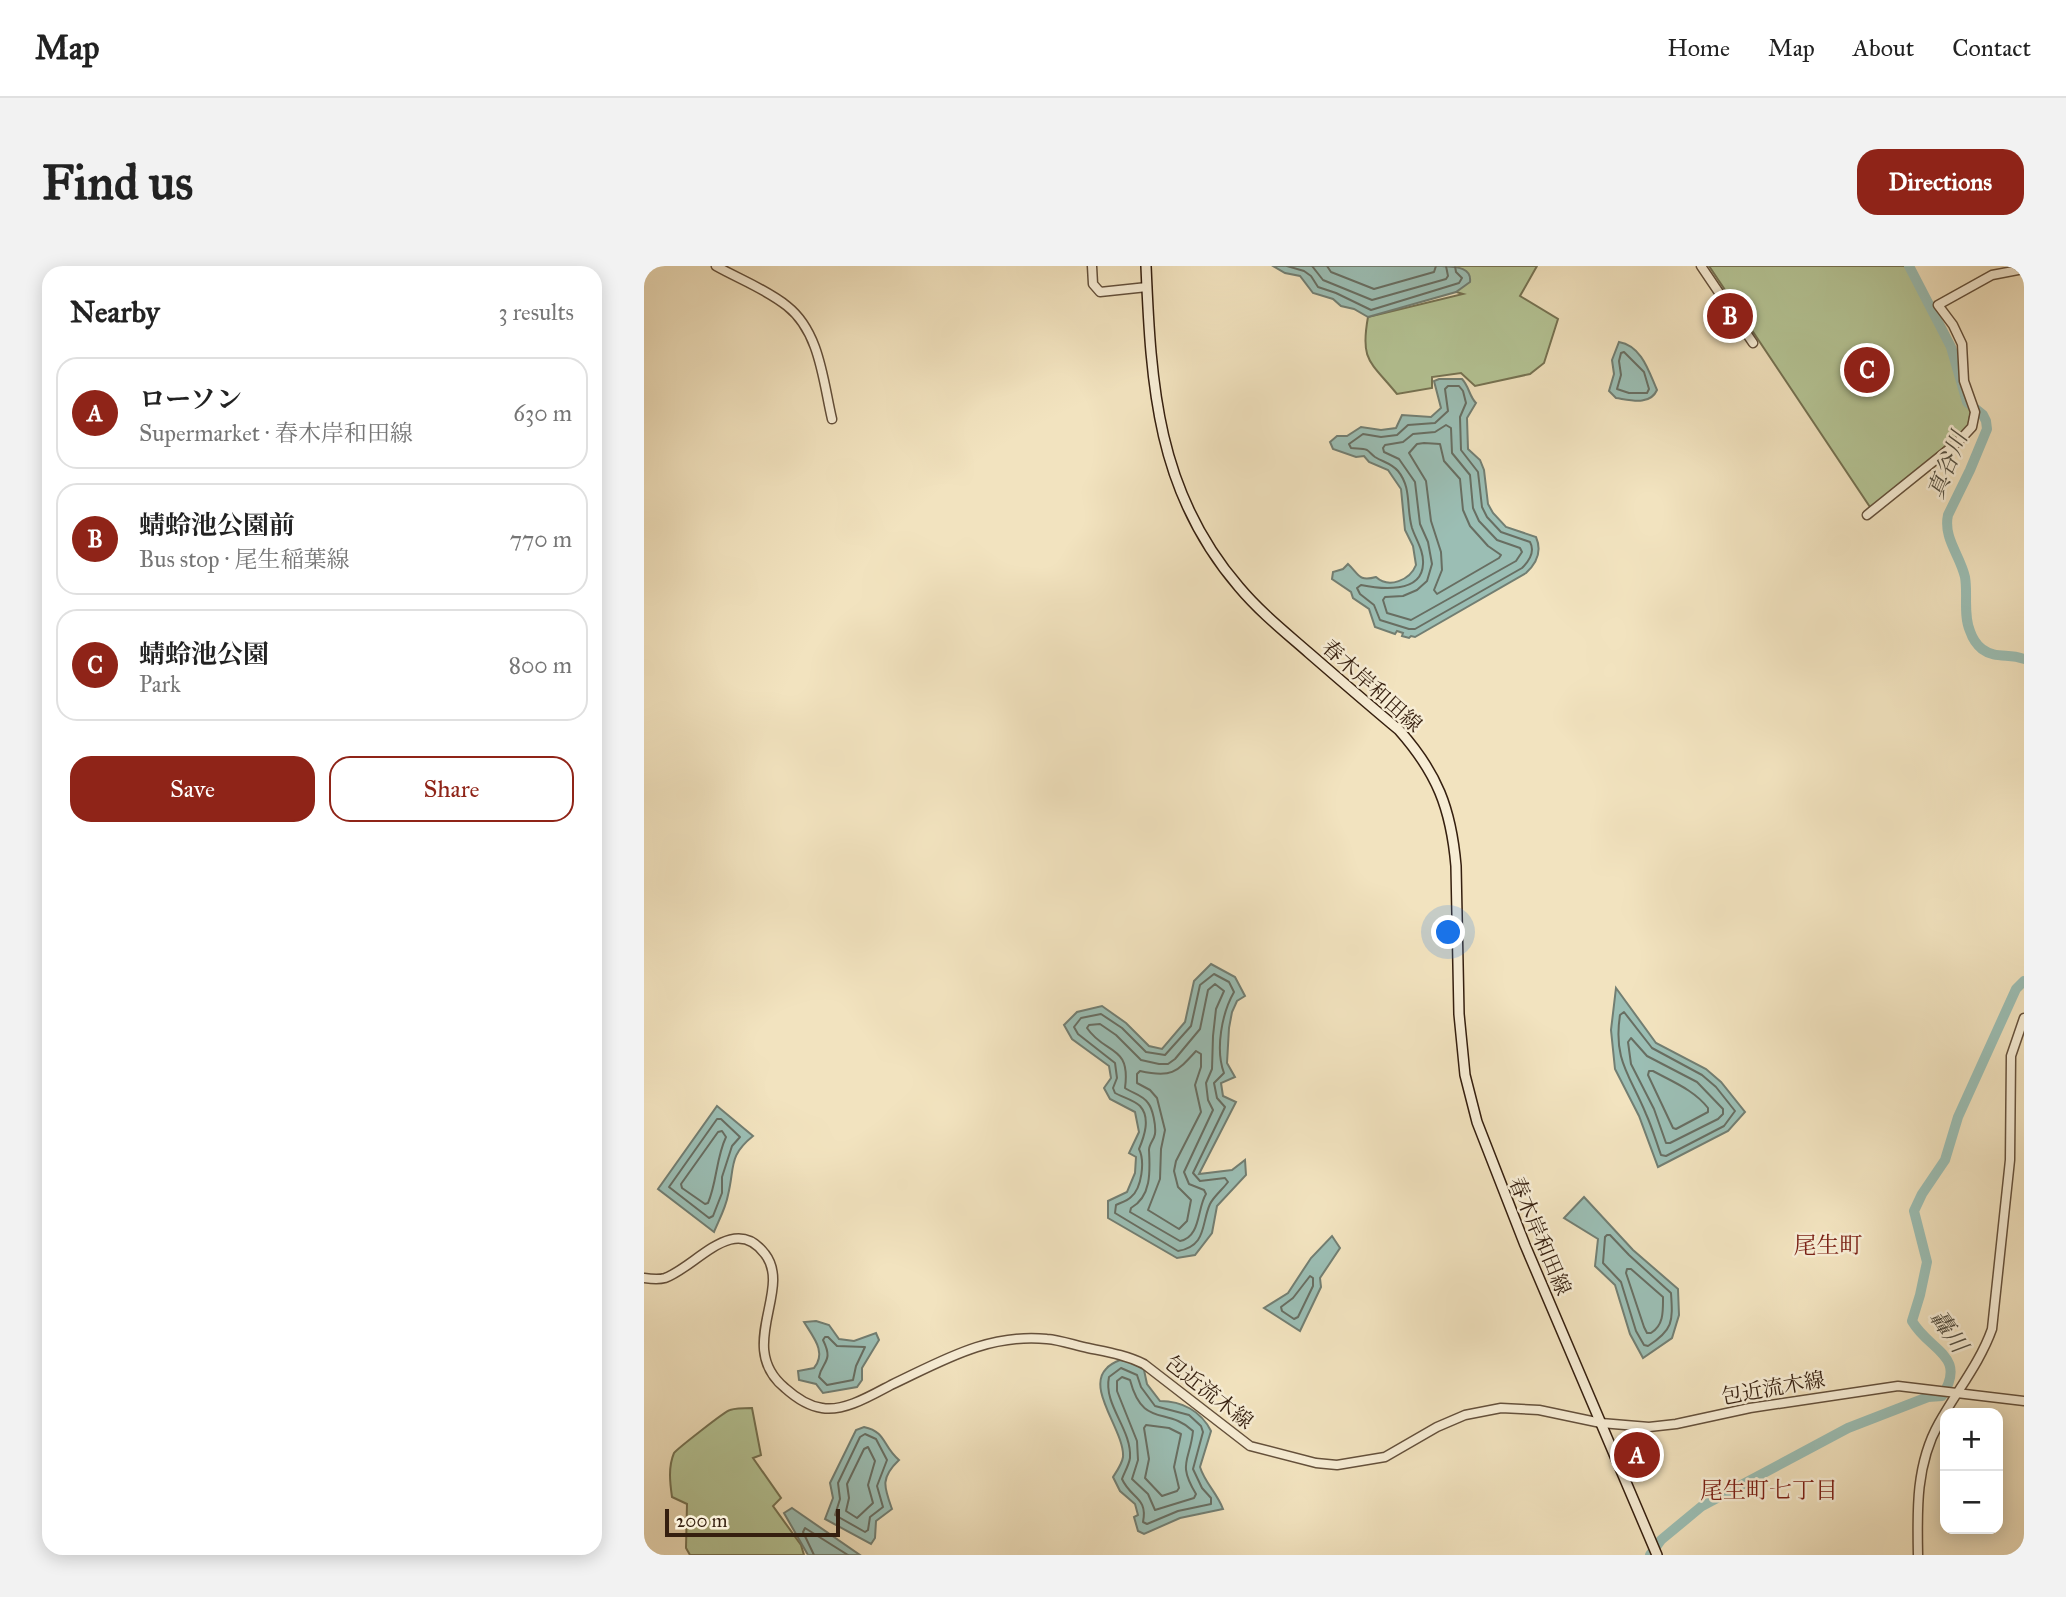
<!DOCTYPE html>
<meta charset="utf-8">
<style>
body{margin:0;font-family:"IM FELL Great Primer","Noto Serif JP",serif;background:#f2f2f2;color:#222}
.controls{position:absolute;right:21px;bottom:21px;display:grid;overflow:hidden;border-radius:14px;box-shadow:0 4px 18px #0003}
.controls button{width:63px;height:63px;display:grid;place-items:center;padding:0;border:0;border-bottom:2px solid #e0e0e0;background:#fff;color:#222;font:35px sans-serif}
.scale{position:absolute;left:21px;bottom:18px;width:175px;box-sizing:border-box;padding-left:7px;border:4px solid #351f0f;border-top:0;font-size:19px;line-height:24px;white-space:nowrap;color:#351f0f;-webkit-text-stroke:5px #f7edd5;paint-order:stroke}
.you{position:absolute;left:805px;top:667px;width:24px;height:24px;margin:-18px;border:5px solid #fff;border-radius:50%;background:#1a73e8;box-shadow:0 0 0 10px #1a73e833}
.badge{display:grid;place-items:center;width:46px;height:46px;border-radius:50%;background:#8f2418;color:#fff;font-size:23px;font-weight:700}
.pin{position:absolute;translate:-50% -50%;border:4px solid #fff;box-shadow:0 2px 7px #0006}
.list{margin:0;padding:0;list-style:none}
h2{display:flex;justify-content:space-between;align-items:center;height:91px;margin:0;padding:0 28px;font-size:30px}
h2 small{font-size:23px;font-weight:400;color:#767676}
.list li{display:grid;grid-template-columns:46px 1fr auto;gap:21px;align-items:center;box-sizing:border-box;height:112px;margin:0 14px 14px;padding:0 14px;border:2px solid #e0e0e0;border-radius:21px}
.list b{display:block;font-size:26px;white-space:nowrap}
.list p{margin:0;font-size:23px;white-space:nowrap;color:#767676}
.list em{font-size:23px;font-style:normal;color:#767676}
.actions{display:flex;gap:14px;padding:21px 28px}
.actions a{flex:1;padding:16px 0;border:2px solid #8f2418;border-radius:21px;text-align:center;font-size:24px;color:#8f2418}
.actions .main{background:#8f2418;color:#fff}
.map{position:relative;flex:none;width:1380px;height:1289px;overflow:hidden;border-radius:21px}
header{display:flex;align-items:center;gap:42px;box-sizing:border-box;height:98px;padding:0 35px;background:#fff;border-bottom:2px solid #e0e0e0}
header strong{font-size:33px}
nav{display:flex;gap:38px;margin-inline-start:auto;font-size:24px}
.intro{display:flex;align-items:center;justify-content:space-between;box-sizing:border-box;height:168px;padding:0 42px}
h1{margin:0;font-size:49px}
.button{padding:18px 32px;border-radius:21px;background:#8f2418;color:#fff;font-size:24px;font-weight:700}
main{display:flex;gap:42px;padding:0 42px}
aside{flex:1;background:#fff;border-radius:21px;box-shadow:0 4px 18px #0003}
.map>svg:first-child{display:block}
.green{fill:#b5c596;stroke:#757252;stroke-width:2}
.water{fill:#9bbeb4;stroke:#727e72;stroke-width:2}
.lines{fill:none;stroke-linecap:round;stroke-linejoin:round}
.shore{stroke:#686e62;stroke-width:2}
.river{stroke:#9bbeb4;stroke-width:10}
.tertiary-casing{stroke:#64503b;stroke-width:11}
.secondary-casing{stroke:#351f0f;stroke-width:12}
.tertiary{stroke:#f7edd5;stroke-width:8}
.secondary{stroke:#f7edd5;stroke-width:9}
.labels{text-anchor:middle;stroke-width:5;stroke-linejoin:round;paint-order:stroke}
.street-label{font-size:21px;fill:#351f0f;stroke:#f7edd5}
.water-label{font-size:23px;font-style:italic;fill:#544f41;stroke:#f7edd5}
.neighbourhood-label{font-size:23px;fill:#7a1f14;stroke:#f7edd5}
</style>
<header>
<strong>Map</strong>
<nav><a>Home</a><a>Map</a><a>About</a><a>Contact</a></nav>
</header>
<div class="intro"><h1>Find us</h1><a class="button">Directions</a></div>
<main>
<aside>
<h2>Nearby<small>3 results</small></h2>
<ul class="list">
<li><span class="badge">A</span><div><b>ローソン</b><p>Supermarket · 春木岸和田線</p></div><em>630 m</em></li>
<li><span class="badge">B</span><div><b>蜻蛉池公園前</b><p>Bus stop · 尾生稲葉線</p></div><em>770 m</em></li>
<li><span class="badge">C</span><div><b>蜻蛉池公園</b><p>Park</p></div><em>800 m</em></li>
</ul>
<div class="actions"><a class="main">Save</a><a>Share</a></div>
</aside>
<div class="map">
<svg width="1380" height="1289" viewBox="0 0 1380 1289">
<rect width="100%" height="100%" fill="#f2e3bf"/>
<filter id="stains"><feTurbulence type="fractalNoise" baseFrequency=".00286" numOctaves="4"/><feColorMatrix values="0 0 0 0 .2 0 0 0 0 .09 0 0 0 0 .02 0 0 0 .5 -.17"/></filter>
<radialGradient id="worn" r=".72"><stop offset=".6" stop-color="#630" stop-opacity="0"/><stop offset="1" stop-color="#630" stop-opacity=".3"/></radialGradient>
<g class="green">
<path d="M798,0H893L876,30L914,53L900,97L886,108L831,120L817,107L788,111V122L753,128C726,95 716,95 724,51L819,28L812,26L805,1Z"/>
<polygon points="1065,0 1263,0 1305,82 1318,131 1327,144 1324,161 1230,241 1226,241"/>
<path d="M108,1142L117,1189L109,1192L137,1232L129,1240L157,1279L160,1289H46L42,1282L43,1238L28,1231C26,1217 24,1201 30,1187C32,1184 81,1145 86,1144C92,1142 101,1142 108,1142Z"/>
</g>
<g class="water">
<path d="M629,0H798C809,1 828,0 826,16L812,26L724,51L710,43L697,40L689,33L669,27L656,10L641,7Z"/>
<path d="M975,76C998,80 1005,106 1013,124C1006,140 986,134 972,132L965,125L970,108L968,94Z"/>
<path d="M795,113H818C825,120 825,130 832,137L823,152L824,183L836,194L840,204L844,238L849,247L862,261L892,271C898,285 893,297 882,307L771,371L767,370L765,372L758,370L759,367L753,365L751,368L731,361L725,343L709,332L707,326L688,313L689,306L699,303L704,298C715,308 714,316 732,311C745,323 766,314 772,299L769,280L761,264L757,223L744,204L725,196L720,190L712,191L689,183L686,176L693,170H703L717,161L737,164L752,162L758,149L787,151L797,142L790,115Z"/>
<polygon points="567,698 591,711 601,730 593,735 588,746 585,762 583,797 591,811 577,817 579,830 592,836 555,908 588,904 601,894 602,909 573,940 568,967 551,989 533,992 464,952 464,935 483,926 491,907 492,891 485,887 495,866 491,846 466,833 460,822 467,812 465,800 428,773 420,759 433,746 458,740 482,757 505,780 518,783 541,756 550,715"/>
<polygon points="972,722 1012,777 1062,803 1077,816 1101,846 1084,865 1014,901 995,850 971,803 967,764"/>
<path d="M73,840L109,870C84,890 91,901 84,929C82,941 75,954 70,966L14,923Z"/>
<polygon points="940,931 989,984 1034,1023 1035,1049 1028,1072 999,1092 986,1068 971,1019 951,1000 954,973 920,952"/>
<polygon points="688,970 696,982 676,1012 677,1021 656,1065 620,1042 644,1027 667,992"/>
<path d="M172,1055L185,1059L195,1073L210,1075L232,1067L235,1074L218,1102V1114L213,1121L179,1127L172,1118L155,1114L154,1105L170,1102C183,1086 169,1071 160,1056Z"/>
<path d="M476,1094L487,1096L500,1104L503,1118L516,1135C538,1135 557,1145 567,1165L556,1201C561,1217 573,1227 579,1243L536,1252L500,1268L494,1265L490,1251L494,1249L491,1238L476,1225L469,1211C473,1205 478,1198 479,1191C481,1166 442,1123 462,1103C465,1099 471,1096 476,1094Z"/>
<path d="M220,1161C243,1166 238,1180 255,1194C236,1212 240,1221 248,1243L232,1255L231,1272L227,1278L181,1253L189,1232L186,1217L212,1164Z"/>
<polygon points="148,1242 216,1289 164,1289 140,1247"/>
</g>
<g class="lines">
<g class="shore">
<polyline points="643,0 660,5 667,10 674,21 692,27 727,44 815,17 818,12 812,6 811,0"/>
<polyline points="668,0 679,14 728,34 802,13 804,10 802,0"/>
<polyline points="683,0 687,6 730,23 790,6 792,0"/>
<polygon points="980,86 1000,106 1005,123 1003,127 985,127 973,123 977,109 975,95 977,87"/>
<path d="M804,120H815L819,125L822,137L816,151L817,184L834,206L838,241L843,251L857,266L886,276C891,285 885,295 878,302L771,363H765L736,354L730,339L716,328L713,322L717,319C736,323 778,328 779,298C780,285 772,274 768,262C762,242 768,222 754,205C747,197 739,196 731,191C728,189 726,186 723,184C718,182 712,183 707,182L705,178L719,168L737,171L753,169L764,159L791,157L804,145L801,123Z"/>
<polygon points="802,159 807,162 808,187 826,209 829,242 835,255 853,274 876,282 878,286 872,295 767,354 743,347 739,334 741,331 759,330 773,324 783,315 788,298 784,276 776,258 771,216 755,193 740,186 739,182 741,179 759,176 769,168 791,166"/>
<polygon points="780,177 796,178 800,195 816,213 819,244 826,260 844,280 857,289 855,292 793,328 790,324 798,304 797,286 787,255 782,215 765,187 773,178"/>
<path d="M570,708L585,716L590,726C578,747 571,783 580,807L570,817L573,832L581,841L549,907L556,915L581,912L584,916C579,923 570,930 566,938C557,958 563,980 534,985L471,947L472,939C476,937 483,935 487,931C498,922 501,895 495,883C500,871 507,852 496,840C490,834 478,831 471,827L469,822L473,812L471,797L434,768L430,761L437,752L457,748L478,762L502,786L521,789L547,760L556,719Z"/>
<path d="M571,718L580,725L572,743L569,770L568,803L562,817L564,834L569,844L540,906L545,918L560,924L562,928C553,942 557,971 536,975L486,946L487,942C508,930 506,904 505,884C505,878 510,874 511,868C512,860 509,843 504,837C499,829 488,827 481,822C487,778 461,789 443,762L445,759L456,758L472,769L497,794L515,798H524L531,793L556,763L564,724Z"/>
<path d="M980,746L1008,782L1058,809L1072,821L1091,845L1080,860L1022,890L1017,889C1012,875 1008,861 1002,848C986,809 969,794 976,749Z"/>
<polygon points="987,772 1003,790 1053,816 1079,843 1079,848 1074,853 1026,877 1022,877 1010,843 987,798 984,776"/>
<path d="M552,785L557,788V801L551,819L557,846L532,895L530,905L534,921L547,934L543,955L535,963L504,944L516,913L517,883L521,864L513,832L506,824L493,817V808L496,805C527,812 532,807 552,785Z"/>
<path d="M1005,805H1009C1029,816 1050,824 1064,842V846L1032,863L1029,862L1004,809Z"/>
<polygon points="73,853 77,853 96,871 88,880 78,911 78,927 69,950 65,952 25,921"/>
<path d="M78,865L82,871C72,892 73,916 64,937L61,938L38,922L37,918L74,866Z"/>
<path d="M963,969H966L985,989L1027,1027C1029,1056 1029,1064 1004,1080L1000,1079L992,1065L977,1016L959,997L961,971Z"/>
<path d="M983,1003H987L1019,1031C1019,1045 1020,1059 1007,1067H1003L1000,1061L982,1007Z"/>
<polygon points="666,1010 669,1012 669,1020 654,1051 650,1053 638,1045 637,1041 649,1032"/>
<path d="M181,1071H184L193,1080L221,1081L212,1100L209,1114L183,1119L175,1111C178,1095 190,1096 179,1074Z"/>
<path d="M477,1102L493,1109L497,1121L511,1140L545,1149L557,1160L559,1166L549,1203L558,1222L567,1232V1238L534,1245L503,1258L499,1256C504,1231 487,1233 478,1213C480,1207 485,1199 486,1192C488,1163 459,1139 465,1111Z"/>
<path d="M478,1111L486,1114C499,1163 523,1140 549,1165C546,1195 533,1197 552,1228L550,1232L511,1244L504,1228L488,1213L494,1194L493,1175L473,1125V1115Z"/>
<polygon points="502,1159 525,1162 537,1168 530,1201 535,1222 533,1225 518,1230 501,1212 505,1193 500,1162"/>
<polygon points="221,1168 232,1173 243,1194 233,1220 239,1241 226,1251 224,1264 221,1266 191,1249 196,1233 194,1217 216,1171"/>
<polygon points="224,1181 231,1195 224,1219 229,1237 213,1252 202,1245 205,1232 203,1218 220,1183"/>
<polyline points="170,1289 159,1266 161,1262 204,1289"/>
</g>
<g class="river">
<path d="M1265,0L1307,81L1323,136L1339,149L1342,155L1343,163L1326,204L1304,249C1299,272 1316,289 1321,311C1324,328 1319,349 1326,365C1328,371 1333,379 1338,383C1351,393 1366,387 1380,393"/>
<path d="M1006,1289L1017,1274L1058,1240L1204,1162L1284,1131L1298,1130C1324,1089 1285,1085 1268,1055L1276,1029L1283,996L1270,945L1278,928L1301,894L1314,851L1372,723L1380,715"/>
</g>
<defs>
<g id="tertiary">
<path d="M72,0C95,13 122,23 143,40C176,66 179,115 188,153"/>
<polyline points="448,0 449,18 456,26 503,21"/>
<polyline points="1057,0 1109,77"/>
<polyline points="1223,249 1315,175 1328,161 1331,146 1320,115 1318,78 1309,59 1294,39 1348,9 1380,3"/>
<path d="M0,1012C7,1013 14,1014 21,1012C52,1001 90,946 121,988C149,1024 91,1081 141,1122C151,1131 164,1140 178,1142C200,1146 228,1129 247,1119C298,1095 344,1067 403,1073C416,1074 430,1079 444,1082C463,1086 482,1089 500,1098L606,1180L672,1197L693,1199L741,1191L793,1161L821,1149L857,1142L895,1144L957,1157L1005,1161L1032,1158L1106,1142L1254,1120L1380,1135"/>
<path d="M1274,1289C1273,1243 1272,1198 1295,1157C1312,1126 1336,1097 1348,1063L1366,894L1367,790L1380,752"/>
</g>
<path id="secondary" d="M502,0C507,120 513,226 595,321C616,346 641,366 665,387C695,413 725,439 755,464C793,507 807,542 812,600L815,748L821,809L833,856L881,979L1013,1289"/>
</defs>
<use href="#tertiary" class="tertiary-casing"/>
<use href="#secondary" class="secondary-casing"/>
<use href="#tertiary" class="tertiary"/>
<use href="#secondary" class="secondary"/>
</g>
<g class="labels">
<g class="street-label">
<text transform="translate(728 420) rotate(42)" y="7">春木岸和田線</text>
<text transform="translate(896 970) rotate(67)" y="7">春木岸和田線</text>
<text transform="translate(1129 1122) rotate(-10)" y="7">包近流木線</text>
<text transform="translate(565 1126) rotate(38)" y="7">包近流木線</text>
</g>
<g class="water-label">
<text transform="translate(1303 199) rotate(-68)" y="8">真谷川</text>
<text transform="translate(1305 1065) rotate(55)" y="8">轟川</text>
</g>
<g class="neighbourhood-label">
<text x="1184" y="987">尾生町</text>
<text x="1125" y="1232">尾生町七丁目</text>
</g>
</g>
<rect width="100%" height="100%" filter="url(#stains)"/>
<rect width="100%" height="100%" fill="url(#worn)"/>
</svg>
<div class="controls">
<button>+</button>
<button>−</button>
</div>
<div class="scale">200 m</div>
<div class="you"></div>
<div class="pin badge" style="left:993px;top:1189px">A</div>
<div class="pin badge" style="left:1086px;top:50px">B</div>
<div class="pin badge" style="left:1223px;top:104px">C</div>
</div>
</main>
